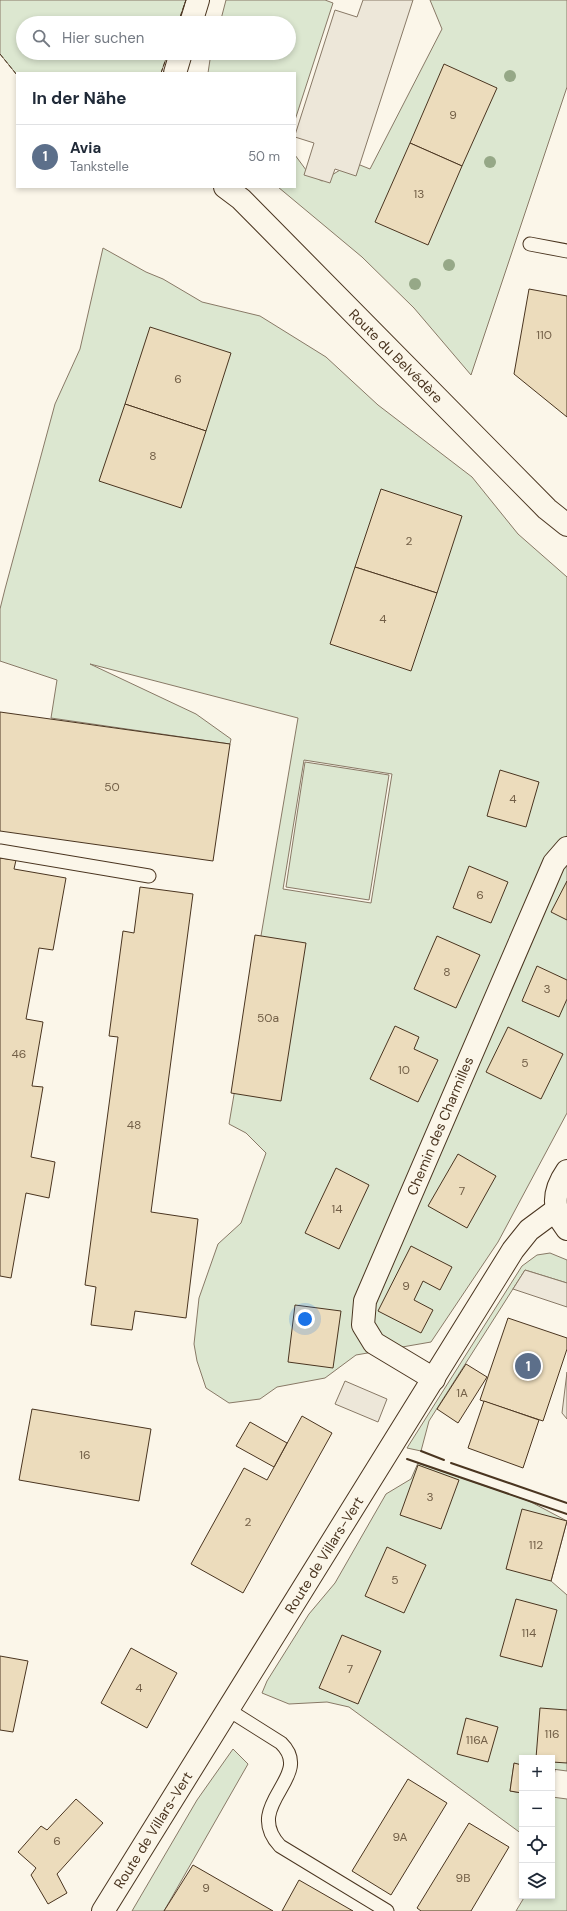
<!DOCTYPE html>
<html lang="de">
<meta charset="utf-8">
<style>
body{margin:0;font-family:"DM Sans",sans-serif;background:#f6f6f7;color:#1f2937}
.controls{position:absolute;right:12px;bottom:12px;display:grid;overflow:hidden;border-radius:0px;box-shadow:0 2px 6px #0003}
.controls button{width:36px;height:36px;display:grid;place-items:center;padding:0;border:0;border-bottom:1px solid #e0e1e3;background:#fff;color:#1f2937;font:20px sans-serif}
.you{position:absolute;left:305px;top:1319px;width:14px;height:14px;margin:-10px;border:3px solid #fff;border-radius:50%;background:#1a73e8;box-shadow:0 0 0 6px #1a73e833}
.badge{display:grid;place-items:center;width:26px;height:26px;border-radius:50%;background:#111827;color:#fff;font-size:13px;font-weight:700}
.pin{position:absolute;translate:-50% -50%;border:2px solid #fff;box-shadow:0 1px 4px #0006}
.list{margin:0;padding:0;list-style:none}
h2{display:flex;justify-content:space-between;align-items:center;height:52px;margin:0;padding:0 16px;font-size:17px}
h2 small{font-size:13px;font-weight:400;color:#747a83}
.list li{display:grid;grid-template-columns:26px 1fr auto;gap:12px;align-items:center;box-sizing:border-box;height:64px;padding:0 16px;border-top:1px solid #e0e1e3}
.list b{display:block;font-size:15px;white-space:nowrap}
.list p{margin:0;font-size:13px;white-space:nowrap;color:#747a83}
.list em{font-size:13px;font-style:normal;color:#747a83}
.icon{flex:none;width:22px;height:22px;fill:none;stroke:currentColor;stroke-width:2;stroke-linecap:round;stroke-linejoin:round}
.map{position:relative;flex:none;width:567px;height:1911px;overflow:hidden}
.search{position:absolute;background:#fff;box-shadow:0 2px 6px #0003;left:16px;top:16px;width:280px;height:44px;display:flex;align-items:center;gap:10px;box-sizing:border-box;padding:0 14px;border-radius:22px;color:#747a83;font-size:15px}
.panel{position:absolute;background:#fff;box-shadow:0 2px 6px #0003;left:16px;top:72px;width:280px;height:116px;border-radius:0px}
.map>svg:first-child{display:block}
.green{fill:#dce7d0;stroke:#887966;fill-rule:evenodd}
.parking{fill:#ede7d9;stroke:#887966}
.building{fill:#ecdcbc;stroke:#4a3520}
.lines{fill:none;stroke-linecap:round;stroke-linejoin:round}
.service-casing{stroke:#4a3520;stroke-width:15}
.minor-casing{stroke:#4a3520;stroke-width:24}
.secondary-casing{stroke:#4a3520;stroke-width:24}
.service{stroke:#fbf6e9;stroke-width:13}
.minor{stroke:#fbf6e9;stroke-width:22}
.secondary{stroke:#fbf6e9;stroke-width:22}
.fence{stroke:#4a3520;stroke-width:1;stroke-dasharray:5 2;stroke-linecap:butt}
.wall{stroke:#4a3520;stroke-width:2}
.tree{fill:#96a887}
.labels{text-anchor:middle;stroke-width:3;stroke-linejoin:round;paint-order:stroke}
.number-label{font-size:12px;fill:#725f47}
.street-label{font-size:14px;fill:#4a3520;stroke:#fbf6e9}
</style>
<div class="map">
<svg width="567" height="1911" viewBox="0 0 567 1911">
<rect width="100%" height="100%" fill="#fbf6e9"/>
<g class="green">
<polygon points="0,0 186,0 178,23 23,23 23,53 168,53 161,73 17,73 17,75 0,54"/>
<polygon points="226,0 325,0 333,3 295,120 295,73 208,73 211,53 289,53 289,23 220,23"/>
<polygon points="430,0 567,0 567,87 471,375 414,308 362,257 278,187 295,187 295,155 309,174 322,181 345,167 355,163 370,169 442,29"/>
<path d="M103,248L146,272L163,279L202,302L260,316L326,357L378,405L472,477L518,534L567,577V1113L498,1242L431,1342L356,1355L325,1378L277,1387L260,1399L229,1403L206,1388L197,1361L194,1344L199,1298L218,1244L241,1223L266,1153L246,1133L229,1124L298,718L90,664L196,714L231,739L230,744L51,718L57,680L0,661V609L5,589L55,404L80,349ZM304,760L392,774L371,903L283,889Z"/>
<polygon points="305,762 389,775 369,900 286,887"/>
<polygon points="550,1253 567,1260 567,1283 525,1270 429,1421 421,1451 407,1448 522,1266 537,1255"/>
<polygon points="418,1463 529,1501 567,1521 551,1581 567,1595 567,1771 552,1769 552,1758 522,1758 522,1765 514,1764 510,1791 522,1793 522,1834 349,1707 327,1702 289,1704 262,1693 267,1681 309,1614 335,1583 386,1494 411,1479"/>
<polygon points="233,1749 248,1764 164,1911 132,1911 197,1800"/>
<polygon points="552,1797 567,1799 567,1911 516,1911 525,1896 552,1896"/>
</g>
<g class="parking">
<polygon points="363,0 413,0 356,176 335,169 330,183 304,175 314,143 295,137 295,135 335,10 357,17"/>
<polygon points="525,1270 567,1283 567,1307 513,1289"/>
<polygon points="567,1372 567,1419 562,1413"/>
<polygon points="345,1381 387,1399 378,1422 335,1404"/>
</g>
<g class="building">
<polygon points="444,64 497,88 462,166 410,143"/>
<polygon points="410,143 462,166 428,245 375,222"/>
<polygon points="529,289 567,296 567,417 514,374"/>
<polygon points="150,327 231,353 206,431 125,404"/>
<polygon points="125,404 206,431 181,508 99,481"/>
<polygon points="381,489 462,516 437,593 355,567"/>
<polygon points="355,567 437,593 411,671 330,644"/>
<polygon points="0,712 230,744 213,861 0,831"/>
<polygon points="500,770 539,782 526,827 487,816"/>
<polygon points="0,858 16,860 14,869 66,878 53,950 39,948 26,1019 43,1022 32,1086 43,1087 31,1157 55,1162 49,1198 26,1193 11,1278 0,1276"/>
<polygon points="469,866 508,882 491,923 453,908"/>
<polygon points="567,881 567,920 551,912"/>
<polygon points="140,887 193,894 151,1212 198,1219 186,1318 135,1311 132,1330 91,1325 96,1287 85,1285 118,1037 109,1036 123,931 134,933"/>
<polygon points="255,935 306,943 281,1101 231,1093"/>
<polygon points="437,936 480,955 456,1008 414,989"/>
<polygon points="537,966 567,980 567,999 559,1017 522,1001"/>
<polygon points="395,1026 419,1037 414,1049 438,1060 418,1102 370,1079"/>
<polygon points="508,1027 563,1054 541,1099 486,1072"/>
<polygon points="458,1154 496,1176 467,1228 428,1206"/>
<polygon points="336,1168 369,1185 339,1249 305,1233"/>
<polygon points="411,1246 452,1267 440,1290 423,1281 414,1300 433,1310 421,1333 378,1311"/>
<polygon points="295,1305 341,1311 333,1368 288,1362"/>
<polygon points="508,1318 567,1338 567,1349 543,1421 480,1400"/>
<polygon points="466,1364 487,1377 458,1423 437,1409"/>
<polygon points="484,1401 539,1420 523,1468 468,1448"/>
<polygon points="32,1409 151,1429 139,1501 19,1480"/>
<polygon points="302,1416 332,1433 243,1593 191,1564 244,1468 267,1480"/>
<polygon points="250,1422 287,1443 274,1467 236,1446"/>
<polygon points="418,1465 459,1480 441,1529 400,1515"/>
<polygon points="522,1509 567,1521 551,1581 506,1569"/>
<polygon points="387,1547 426,1565 404,1613 365,1596"/>
<polygon points="516,1599 557,1610 542,1667 500,1656"/>
<polygon points="342,1635 381,1651 358,1704 319,1688"/>
<polygon points="131,1648 177,1673 147,1728 101,1703"/>
<polygon points="0,1656 28,1661 13,1732 0,1730"/>
<polygon points="540,1708 567,1710 567,1763 552,1762 552,1758 536,1758"/>
<polygon points="466,1718 498,1727 488,1762 457,1754"/>
<polygon points="514,1763 522,1765 522,1793 510,1791"/>
<polygon points="552,1769 555,1769 552,1793"/>
<polygon points="408,1779 447,1803 391,1895 352,1871"/>
<polygon points="76,1799 103,1823 57,1874 67,1893 48,1904 31,1875 36,1868 18,1852 41,1826 47,1830"/>
<polygon points="469,1823 509,1847 471,1911 421,1911 417,1908"/>
<polygon points="193,1865 273,1911 164,1911"/>
<polygon points="299,1880 353,1911 282,1911"/>
</g>
<g class="lines">
<defs>
<g id="service">
<polyline points="530,244 567,251"/>
<polyline points="0,851 149,876"/>
<path d="M227,1709L281,1743C316,1777 241,1804 280,1846L387,1911"/>
</g>
<g id="minor">
<polyline points="191,23 198,0"/>
<polyline points="175,73 181,53"/>
<polyline points="225,187 241,199 547,509 567,525"/>
<polyline points="434,1379 374,1343 363,1325 365,1301 554,863 567,848"/>
<polyline points="103,1911 513,1250 529,1230 556,1210"/>
</g>
<path id="secondary" d="M567,1171C553,1191 551,1209 567,1229"/>
</defs>
<use href="#service" class="service-casing"/>
<use href="#minor" class="minor-casing"/>
<use href="#secondary" class="secondary-casing"/>
<use href="#service" class="service"/>
<use href="#minor" class="minor"/>
<use href="#secondary" class="secondary"/>
<g class="fence">
<polyline points="178,23 186,0"/>
<polyline points="0,54 17,75"/>
<polyline points="161,73 168,53"/>
</g>
<g class="wall">
<polyline points="421,1451 444,1460"/>
<polyline points="407,1459 567,1514"/>
<polyline points="451,1463 567,1503"/>
</g>
</g>
<g class="tree">
<circle cx="510" cy="76" r="6"/>
<circle cx="490" cy="162" r="6"/>
<circle cx="449" cy="265" r="6"/>
<circle cx="415" cy="284" r="6"/>
</g>
<g class="labels">
<g class="number-label">
<text x="453" y="119">9</text>
<text x="419" y="198">13</text>
<text x="544" y="339">110</text>
<text x="178" y="383">6</text>
<text x="153" y="460">8</text>
<text x="409" y="545">2</text>
<text x="383" y="623">4</text>
<text x="112" y="791">50</text>
<text x="513" y="803">4</text>
<text x="480" y="899">6</text>
<text x="447" y="976">8</text>
<text x="547" y="993">3</text>
<text x="268" y="1022">50a</text>
<text x="19" y="1058">46</text>
<text x="525" y="1067">5</text>
<text x="404" y="1074">10</text>
<text x="134" y="1129">48</text>
<text x="462" y="1195">7</text>
<text x="337" y="1213">14</text>
<text x="406" y="1290">9</text>
<text x="462" y="1397">1A</text>
<text x="85" y="1459">16</text>
<text x="430" y="1501">3</text>
<text x="248" y="1526">2</text>
<text x="536" y="1549">112</text>
<text x="395" y="1584">5</text>
<text x="529" y="1637">114</text>
<text x="350" y="1673">7</text>
<text x="139" y="1692">4</text>
<text x="552" y="1738">116</text>
<text x="477" y="1744">116A</text>
<text x="400" y="1841">9A</text>
<text x="57" y="1845">6</text>
<text x="463" y="1882">9B</text>
<text x="206" y="1892">9</text>
</g>
<g class="street-label">
<text transform="translate(396 356) rotate(45)" y="5">Route du Belvédère</text>
<text transform="translate(440 1126) rotate(-67)" y="5">Chemin des Charmilles</text>
<text transform="translate(324 1555) rotate(-58)" y="5">Route de Villars-Vert</text>
<text transform="translate(153 1830) rotate(-58)" y="5">Route de Villars-Vert</text>
</g>
</g>
</svg>
<div class="controls">
<button>+</button>
<button>−</button>
<button><svg class="icon" aria-label="locate" viewBox="0 0 24 24"><circle cx="12" cy="12" r="6"/><path d="M12 2v4M12 18v4M2 12h4M18 12h4"/></svg></button>
<button><svg class="icon" aria-label="layers" viewBox="0 0 24 24"><path d="M12 4l9 5-9 5-9-5zM3 14l9 5 9-5"/></svg></button>
</div>
<div class="you"></div>
<div class="pin badge" style="left:528px;top:1366px;background:#5c6f8a">1</div>
<div class="search"><svg class="icon" aria-label="search" viewBox="0 0 24 24"><circle cx="10" cy="10" r="6"/><path d="M15 15l6 6"/></svg>Hier suchen</div>
<section class="panel">
<h2>In der Nähe<small></small></h2>
<ul class="list">
<li><span class="badge" style="background:#5c6f8a">1</span><div><b>Avia</b><p>Tankstelle</p></div><em>50 m</em></li>
</ul>
</section>
</div>
